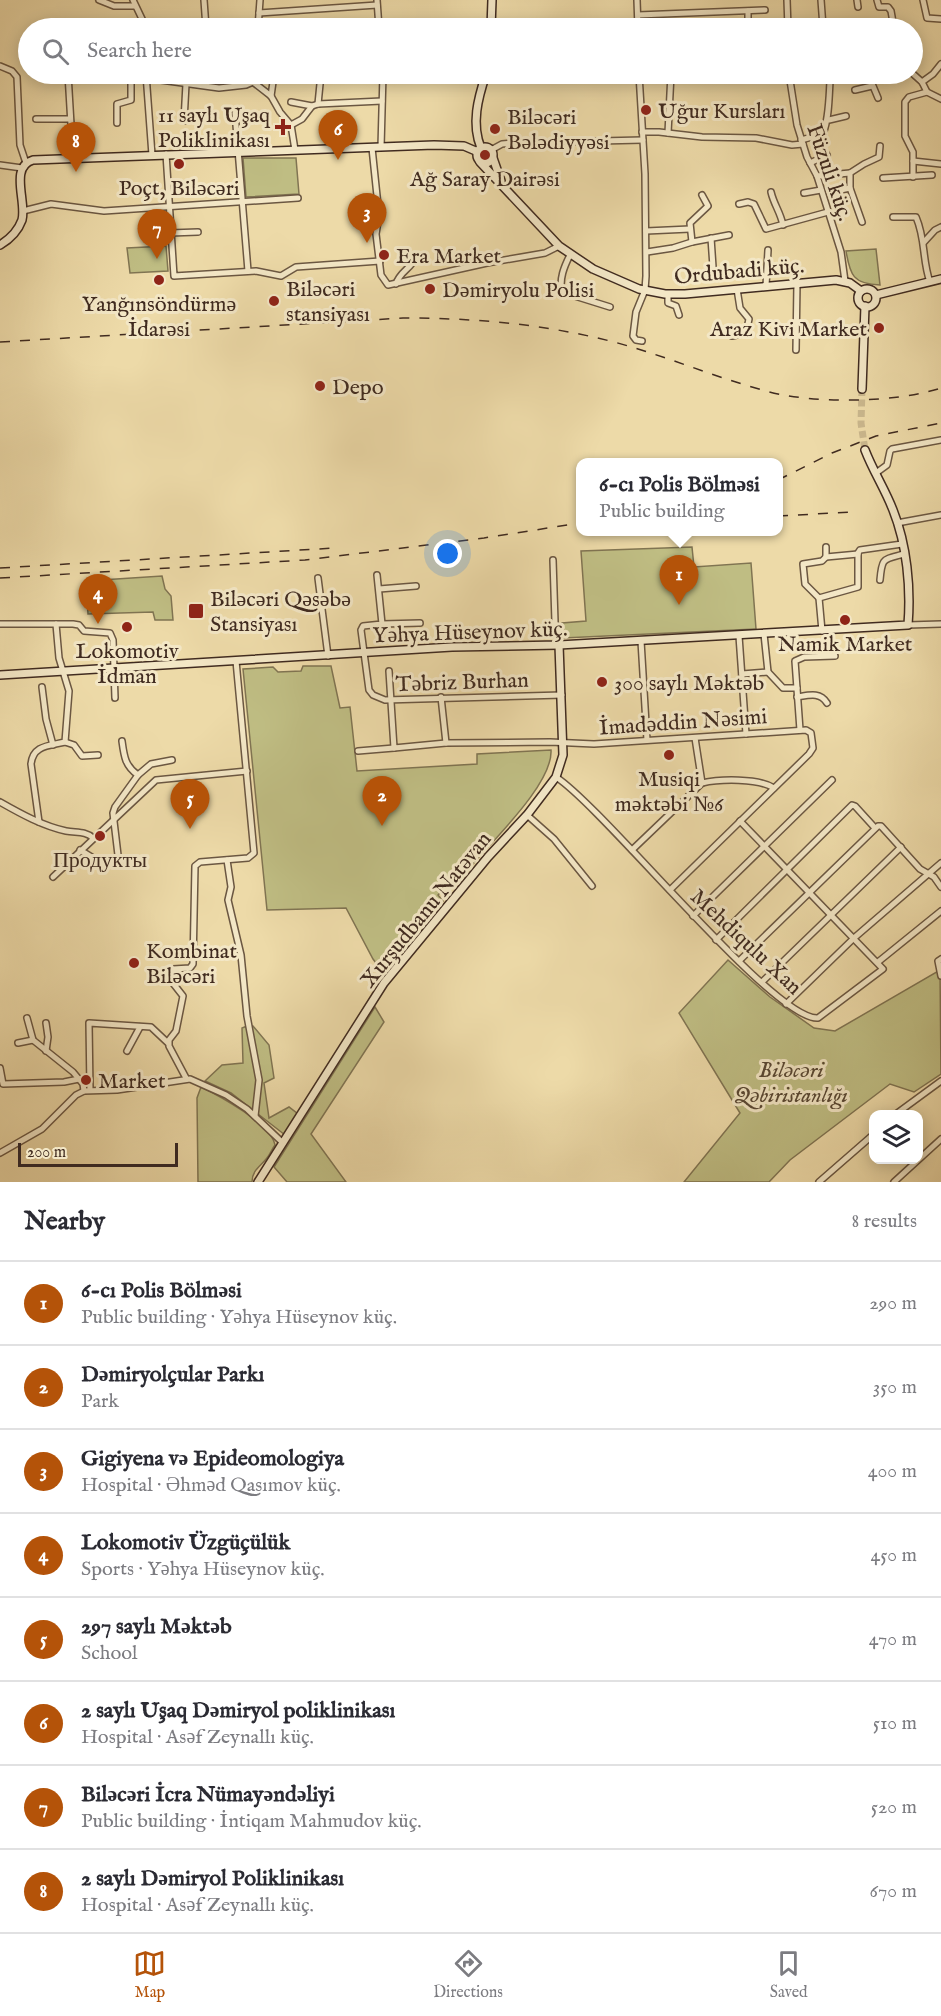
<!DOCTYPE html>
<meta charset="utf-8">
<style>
body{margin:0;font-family:"IM FELL English",serif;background:#f7f7f7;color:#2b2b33}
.controls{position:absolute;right:18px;bottom:18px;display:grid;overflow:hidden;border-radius:12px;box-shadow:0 3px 15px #0003}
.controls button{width:54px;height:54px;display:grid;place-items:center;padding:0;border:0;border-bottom:2px solid #e1e1e2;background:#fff;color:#2b2b33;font:30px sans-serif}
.scale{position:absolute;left:18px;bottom:15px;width:160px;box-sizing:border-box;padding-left:6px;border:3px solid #402b20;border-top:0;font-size:16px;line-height:21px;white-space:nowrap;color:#402b20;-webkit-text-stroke:4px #f3e7c6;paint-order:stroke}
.you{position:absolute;left:448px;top:554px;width:21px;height:21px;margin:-15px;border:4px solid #fff;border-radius:50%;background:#1a73e8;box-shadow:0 0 0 9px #1a73e833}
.badge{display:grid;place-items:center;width:39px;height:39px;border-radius:50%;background:#b45309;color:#fff;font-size:20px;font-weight:700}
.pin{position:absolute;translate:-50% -50px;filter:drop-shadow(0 2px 3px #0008)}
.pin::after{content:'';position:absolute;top:32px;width:21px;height:18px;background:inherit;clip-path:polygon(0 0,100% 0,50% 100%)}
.popup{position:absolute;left:576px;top:458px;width:207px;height:78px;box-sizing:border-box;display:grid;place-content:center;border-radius:12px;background:#fff;filter:drop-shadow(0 2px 4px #0005);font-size:20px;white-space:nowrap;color:#7c7c81}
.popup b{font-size:22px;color:#2b2b33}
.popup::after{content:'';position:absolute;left:50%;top:100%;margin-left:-12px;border:12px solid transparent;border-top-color:#fff}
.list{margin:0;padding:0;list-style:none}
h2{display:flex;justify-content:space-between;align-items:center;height:78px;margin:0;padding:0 24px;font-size:26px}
h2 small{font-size:20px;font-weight:400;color:#7c7c81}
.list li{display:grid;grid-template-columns:39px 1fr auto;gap:18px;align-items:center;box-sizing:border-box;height:84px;padding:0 24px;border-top:2px solid #e1e1e2}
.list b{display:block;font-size:22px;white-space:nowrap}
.list p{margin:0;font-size:20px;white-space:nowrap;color:#7c7c81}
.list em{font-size:20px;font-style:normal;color:#7c7c81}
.icon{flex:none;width:33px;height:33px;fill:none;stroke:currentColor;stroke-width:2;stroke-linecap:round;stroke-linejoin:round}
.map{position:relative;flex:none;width:941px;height:1182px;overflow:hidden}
.search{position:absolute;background:#fff;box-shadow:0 3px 15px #0003;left:18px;right:18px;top:18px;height:66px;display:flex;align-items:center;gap:15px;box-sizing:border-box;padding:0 21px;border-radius:33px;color:#7c7c81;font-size:22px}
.sheet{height:750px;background:#fff}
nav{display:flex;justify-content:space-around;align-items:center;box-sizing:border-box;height:84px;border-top:2px solid #e1e1e2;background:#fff;font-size:16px;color:#7c7c81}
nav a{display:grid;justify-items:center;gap:3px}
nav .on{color:#b45309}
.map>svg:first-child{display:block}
.green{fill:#bfbd83;stroke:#807452;stroke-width:1.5}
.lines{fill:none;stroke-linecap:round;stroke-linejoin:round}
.secondary-tunnel{stroke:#cab78d;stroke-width:7;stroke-dasharray:7 3.5;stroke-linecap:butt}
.street-casing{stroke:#6b5742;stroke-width:8}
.secondary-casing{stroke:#402b20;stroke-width:10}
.street{stroke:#f3e7c6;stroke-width:5}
.secondary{stroke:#f3e7c6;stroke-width:7}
.rail{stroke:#402b20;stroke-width:1.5;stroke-dasharray:10 10;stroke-linecap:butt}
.poi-dot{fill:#8f2418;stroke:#f3e7c6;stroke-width:2}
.labels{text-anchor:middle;stroke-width:6;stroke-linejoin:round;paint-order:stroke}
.poi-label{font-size:22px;fill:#402b20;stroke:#f3e7c6;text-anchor:start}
.street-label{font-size:22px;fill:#402b20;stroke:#f3e7c6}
.park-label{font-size:22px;font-style:italic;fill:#594834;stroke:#f3e7c6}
</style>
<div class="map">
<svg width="941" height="1182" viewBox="0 0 941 1182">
<rect width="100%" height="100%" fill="#eddaa8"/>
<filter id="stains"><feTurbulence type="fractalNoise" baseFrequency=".00333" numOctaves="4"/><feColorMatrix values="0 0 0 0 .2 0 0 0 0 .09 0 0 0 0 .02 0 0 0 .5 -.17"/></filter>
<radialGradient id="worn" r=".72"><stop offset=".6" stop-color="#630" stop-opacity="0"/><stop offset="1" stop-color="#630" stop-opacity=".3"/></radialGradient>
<g class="green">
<polygon points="243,158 296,158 299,194 246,197"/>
<polygon points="166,246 168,271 130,273 127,248"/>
<path d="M876,249L880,285C853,284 850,275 846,251Z"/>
<polygon points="692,547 694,567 751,563 756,629 563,638 562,623 586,621 581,551"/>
<polygon points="162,576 165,589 171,596 173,620 155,620 153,612 88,614 86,581"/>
<path d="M303,666H331L340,708L350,707L357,771L477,764V754L551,750C553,783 495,838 473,864L464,867L438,895L443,901L382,971L373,959L346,908L267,910L243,669L273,667L278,672L301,671Z"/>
<polygon points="728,960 770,997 814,1028 835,1031 940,970 941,1074 914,1092 890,1084 790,1160 769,1182 684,1182 740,1113 679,1013"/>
<polygon points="375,1007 384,1022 311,1134 346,1182 287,1182 274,1167"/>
<polygon points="247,1026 253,1026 269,1045 274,1078 264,1083 269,1118 289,1107 298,1114 285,1135 231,1093 205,1081 222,1065 243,1063 242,1028"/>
<path d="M201,1087C220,1096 271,1124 275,1145C272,1149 270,1154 267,1158C261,1166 252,1170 252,1182H198L197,1098Z"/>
</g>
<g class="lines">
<polyline class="secondary-tunnel" points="862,389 861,423 865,450"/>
<defs>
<g id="street">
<polyline points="99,0 114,6 135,6"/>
<polyline points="133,0 143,21 143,28"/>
<polyline points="204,0 206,28"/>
<polyline points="377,0 379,28"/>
<polyline points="637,0 638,28"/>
<polyline points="787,0 788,28"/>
<polyline points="821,0 823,27"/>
<polyline points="857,0 858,7"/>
<polyline points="877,0 879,7 888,7 891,11 894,28"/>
<polyline points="923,0 927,18 941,19"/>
<polyline points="259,13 377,5"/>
<polyline points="638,15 765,10"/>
<polyline points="667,25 748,23 748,11"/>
<polyline points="363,27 379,28"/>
<polyline points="258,28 260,0"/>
<polyline points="816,28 835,28"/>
<polyline points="0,66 12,71 17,77 20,145 26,163"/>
<polyline points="912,73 922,82 927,92 941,99"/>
<polyline points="68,74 73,158"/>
<polyline points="117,74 219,88 246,85 253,82"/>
<polyline points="146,74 152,155"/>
<polyline points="250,74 253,82 271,96 280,112 291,125 295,150"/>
<polyline points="639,74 645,174 646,276 645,290 636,312 633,336 636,340 642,341"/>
<polyline points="789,74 797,125 807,157 817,176 841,252 845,281"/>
<polyline points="868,74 878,98"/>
<polyline points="922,82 933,74 941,64"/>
<polyline points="855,90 872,86"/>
<polyline points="271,96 273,82"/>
<polyline points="291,102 312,106"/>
<polyline points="318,104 321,74"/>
<polyline points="235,113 248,271"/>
<polyline points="36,119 70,119"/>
<polyline points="829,120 846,116"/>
<polyline points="184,121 186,84"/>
<polyline points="117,123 117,104 131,100 131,76"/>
<polyline points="291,125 302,119 312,106 318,104 382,101"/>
<polyline points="642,132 659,132 702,137 756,138 792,145 803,144"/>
<polyline points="668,133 671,74"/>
<path d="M801,140L823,134C829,118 829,98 830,81"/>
<polyline points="381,147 383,74"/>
<polyline points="372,148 379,215 376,234 381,275 388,285 487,263 545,253 559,246"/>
<polyline points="491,150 502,144 512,143 643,140"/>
<polyline points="166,154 174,276 256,271 281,276 296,267 380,261"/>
<polyline points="913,161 941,164"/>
<polyline points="810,163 827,155"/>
<polyline points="0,165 22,168"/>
<polyline points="817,176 850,173"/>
<polyline points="913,177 913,152 905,136 905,102 909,97 927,92"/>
<polyline points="883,178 932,175"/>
<polyline points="836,191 850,188"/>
<path d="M771,192C774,205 780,211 783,225"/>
<polyline points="804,193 821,190"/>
<polyline points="739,204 748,202 754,204 766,229 828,212"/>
<polyline points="23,211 51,204 104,211 298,198"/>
<path d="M893,217H916C926,240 922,260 930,282"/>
<polyline points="862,222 850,188 850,173 864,164 879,157 880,146"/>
<polyline points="646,231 690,229"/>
<polyline points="170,233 198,232"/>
<polyline points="711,238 713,267"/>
<polyline points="692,242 690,223 708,206 702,195"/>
<polyline points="924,242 935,230 941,227"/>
<polyline points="647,252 673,248 692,242 729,235"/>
<path d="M570,255C564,267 559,279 562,292L610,307"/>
<path d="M396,284C400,271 411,269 416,257"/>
<polyline points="766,286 768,250"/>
<polyline points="668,294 668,303 676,306 679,315"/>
<polyline points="732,336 746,333 749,319 740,308 737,289"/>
<polyline points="796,350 797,283"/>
<polyline points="876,473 887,465 890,451 892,449 941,440"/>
<polyline points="897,523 941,515"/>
<polyline points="826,557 858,554"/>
<polyline points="553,560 555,622 559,645"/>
<polyline points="377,575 382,624 363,626 361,630 369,690 373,695 385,700 562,695"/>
<polyline points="318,578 328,656"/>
<path d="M880,580C882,557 883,560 904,554"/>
<polyline points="379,589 416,586"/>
<polyline points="819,598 805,584 803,564 822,561 826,557 826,547"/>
<polyline points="0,624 73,624 79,625 84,631 110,633 113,640 115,698"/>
<polyline points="382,624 420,623"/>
<polyline points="908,625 941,624"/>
<polyline points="822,631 819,598 858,587 858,553 860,550 902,544"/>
<polyline points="764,634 768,672 783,688 797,688"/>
<polyline points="739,636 746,734"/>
<polyline points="641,641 647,740"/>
<polyline points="389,671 394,748 446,743 550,742 594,744 806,730 811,733 813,748 809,754 670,890"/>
<polyline points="742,674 768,672"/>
<polyline points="42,687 46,719 53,745"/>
<polyline points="441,697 446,743"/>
<path d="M797,697C810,695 820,692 827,703"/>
<polyline points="800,730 795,661 804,657 835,656"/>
<polyline points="695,738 702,783"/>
<path d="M122,741C124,756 125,766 138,775"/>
<polyline points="65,742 74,745 82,756 98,755"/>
<polyline points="358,751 394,748"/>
<path d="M556,777C607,811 774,1021 818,1018L883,969L740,821"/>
<path d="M0,802C21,814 43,826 66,831C76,833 86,831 93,838"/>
<polyline points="527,815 554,839 592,886"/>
<path d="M39,822L31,764C33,745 49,746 65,742L69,691L59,658L56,624"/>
<polyline points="80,850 93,858 103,859"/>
<path d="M632,850L702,783C720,779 758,778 774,788"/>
<polyline points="118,855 113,813 115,807 138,775 151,764 172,760"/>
<polyline points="227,860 231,887 228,900 241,955 247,1016 259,1080 255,1116"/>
<polyline points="53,877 156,780 247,771"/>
<polyline points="693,916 832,780"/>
<polyline points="716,940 852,805 855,806 875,828"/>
<polyline points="941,959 938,961 941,976"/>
<polyline points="739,961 878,826 881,826 920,869 934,877 941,887"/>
<polyline points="878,962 941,911"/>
<polyline points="762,982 901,847"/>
<polyline points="786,1004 854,938 941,863"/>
<polyline points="27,1018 33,1040 73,1072 83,1084 84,1091"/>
<polyline points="18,1043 33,1040"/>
<polyline points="46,1051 48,1037 46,1023"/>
<polyline points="127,1051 140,1027"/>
<polyline points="0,1068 3,1084 64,1082 79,1079"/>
<polyline points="186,1078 169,1046 169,1040 176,1031 183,996 172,982 170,975 173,969 190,968 193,964 195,866 200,862 248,858 254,853 236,661"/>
<polyline points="90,1090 89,1023 151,1027 168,1043"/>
<polyline points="896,1114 941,1081"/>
<polyline points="0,1153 42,1129 76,1095 84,1091 117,1090 190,1079 226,1095 247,1109 283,1143"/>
<polyline points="819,1182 874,1134"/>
<polyline points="894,1182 941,1139"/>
</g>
<g id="secondary">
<polyline points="491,28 492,0"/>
<circle cx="485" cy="155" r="8"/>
<path d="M481,148C471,124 478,98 486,74"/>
<polyline points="493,158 501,181"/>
<polyline points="480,162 559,246 593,269 639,289 665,294 685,294 836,280 850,283 861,291"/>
<path d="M0,245C10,239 18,231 22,220C27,202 9,167 33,160L434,145L464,146L478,152"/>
<circle cx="867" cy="298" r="9"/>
<polyline points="876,295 941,279"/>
<polyline points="862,389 865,306"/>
<path d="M0,675L452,647L559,645L908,625C911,588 907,545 893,510C885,489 873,471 865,450"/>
<polyline points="258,1182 384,983 488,857 527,815 556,777 563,755 559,645"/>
</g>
</defs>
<use href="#street" class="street-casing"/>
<use href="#secondary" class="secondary-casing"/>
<use href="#street" class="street"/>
<use href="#secondary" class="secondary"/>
<g class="rail">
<path d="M0,342L403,318C475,318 544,324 614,342C666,356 714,377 766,391C811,404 896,403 941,388"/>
<polyline points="778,480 832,453 876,436 941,423"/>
<polyline points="778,516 852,512"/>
<polyline points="0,568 335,548"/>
<polyline points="0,578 305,560 484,538 580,523"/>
</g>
</g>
<g class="poi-dot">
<circle cx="646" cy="110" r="6"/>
<path d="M280 118h6v6h6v6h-6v6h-6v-6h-6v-6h6z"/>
<circle cx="495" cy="129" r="6"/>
<circle cx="485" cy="155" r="6"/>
<circle cx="179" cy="164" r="6"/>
<circle cx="384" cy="255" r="6"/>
<circle cx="159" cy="280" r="6"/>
<circle cx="430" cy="289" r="6"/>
<circle cx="274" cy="301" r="6"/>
<circle cx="879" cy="328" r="6"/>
<circle cx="320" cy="386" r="6"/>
<rect x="188" y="603" width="16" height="16" rx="3"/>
<circle cx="845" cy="620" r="6"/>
<circle cx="127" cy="627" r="6"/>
<circle cx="602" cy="682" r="6"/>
<circle cx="669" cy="755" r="6"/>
<circle cx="100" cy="836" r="6"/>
<circle cx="134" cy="963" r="6"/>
<circle cx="86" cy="1080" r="6"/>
</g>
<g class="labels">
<g class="poi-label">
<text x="658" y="118">Uğur Kursları</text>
<text x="270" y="122" text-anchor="end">11 saylı Uşaq<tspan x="270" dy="25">Poliklinikası</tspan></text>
<text x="507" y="124">Biləcəri<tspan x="507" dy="25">Bələdiyyəsi</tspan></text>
<text x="485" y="186" text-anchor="middle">Ağ Saray Dairəsi</text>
<text x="179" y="195" text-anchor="middle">Poçt, Biləcəri</text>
<text x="396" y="263">Era Market</text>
<text x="286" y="296">Biləcəri<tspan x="286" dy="25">stansiyası</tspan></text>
<text x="442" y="297">Dəmiryolu Polisi</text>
<text x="159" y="311" text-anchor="middle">Yanğınsöndürmə<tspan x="159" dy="25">İdarəsi</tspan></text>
<text x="867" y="336" text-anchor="end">Araz Kivi Market</text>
<text x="332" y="394">Depo</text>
<text x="210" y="606">Biləcəri Qəsəbə<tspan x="210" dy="25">Stansiyası</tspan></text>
<text x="845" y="651" text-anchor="middle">Namik Market</text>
<text x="127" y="658" text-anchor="middle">Lokomotiv<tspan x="127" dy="25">İdman</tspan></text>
<text x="614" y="690">300 saylı Məktəb</text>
<text x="669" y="786" text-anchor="middle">Musiqi<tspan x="669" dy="25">məktəbi №6</tspan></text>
<text x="100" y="867" text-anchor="middle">Продукты</text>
<text x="146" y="958">Kombinat<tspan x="146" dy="25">Biləcəri</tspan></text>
<text x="98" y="1088">Market</text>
</g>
<g class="street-label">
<text transform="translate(831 172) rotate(71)" y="8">Füzuli küç.</text>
<text transform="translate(739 270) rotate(-5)" y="8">Ordubadi küç.</text>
<text transform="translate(470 631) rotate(-2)" y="8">Yəhya Hüseynov küç.</text>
<text transform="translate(462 681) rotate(-2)" y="8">Təbriz Burhan</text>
<text transform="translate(683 721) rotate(-4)" y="8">İmadəddin Nəsimi</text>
<text transform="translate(425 909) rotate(-51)" y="8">Xurşudbanu Natəvan</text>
<text transform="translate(747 941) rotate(43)" y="8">Mehdiqulu Xan</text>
</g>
<g class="park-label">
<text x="791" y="1077">Biləcəri<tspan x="791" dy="25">Qəbiristanlığı</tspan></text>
</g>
</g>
<rect width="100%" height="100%" filter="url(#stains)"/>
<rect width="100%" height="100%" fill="url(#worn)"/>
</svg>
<div class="controls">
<button><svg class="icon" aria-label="layers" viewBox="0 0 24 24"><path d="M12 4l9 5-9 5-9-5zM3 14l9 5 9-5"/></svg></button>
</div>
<div class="scale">200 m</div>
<div class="you"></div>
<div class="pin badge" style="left:679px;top:605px">1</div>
<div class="popup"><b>6-cı Polis Bölməsi</b>Public building</div>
<div class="pin badge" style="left:382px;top:826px">2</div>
<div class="pin badge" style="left:367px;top:243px">3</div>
<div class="pin badge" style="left:98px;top:624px">4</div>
<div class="pin badge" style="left:190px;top:829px">5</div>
<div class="pin badge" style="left:338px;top:160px">6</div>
<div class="pin badge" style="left:157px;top:259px">7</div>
<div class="pin badge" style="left:76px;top:172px">8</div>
<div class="search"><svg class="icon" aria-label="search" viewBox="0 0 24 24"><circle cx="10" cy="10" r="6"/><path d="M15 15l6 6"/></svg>Search here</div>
</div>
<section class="sheet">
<h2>Nearby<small>8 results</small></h2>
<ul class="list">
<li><span class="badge">1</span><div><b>6-cı Polis Bölməsi</b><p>Public building · Yəhya Hüseynov küç.</p></div><em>290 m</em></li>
<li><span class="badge">2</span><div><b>Dəmiryolçular Parkı</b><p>Park</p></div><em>350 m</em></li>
<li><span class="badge">3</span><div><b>Gigiyena və Epideomologiya</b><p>Hospital · Əhməd Qasımov küç.</p></div><em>400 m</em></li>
<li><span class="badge">4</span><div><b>Lokomotiv Üzgüçülük</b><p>Sports · Yəhya Hüseynov küç.</p></div><em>450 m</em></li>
<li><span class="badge">5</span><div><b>297 saylı Məktəb</b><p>School</p></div><em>470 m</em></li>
<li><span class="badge">6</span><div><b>2 saylı Uşaq Dəmiryol poliklinikası</b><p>Hospital · Asəf Zeynallı küç.</p></div><em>510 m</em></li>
<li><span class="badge">7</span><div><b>Biləcəri İcra Nümayəndəliyi</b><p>Public building · İntiqam Mahmudov küç.</p></div><em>520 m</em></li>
<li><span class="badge">8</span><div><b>2 saylı Dəmiryol Poliklinikası</b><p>Hospital · Asəf Zeynallı küç.</p></div><em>670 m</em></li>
</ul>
</section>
<nav>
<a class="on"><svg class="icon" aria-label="map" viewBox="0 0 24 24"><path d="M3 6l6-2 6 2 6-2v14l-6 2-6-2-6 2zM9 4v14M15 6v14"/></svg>Map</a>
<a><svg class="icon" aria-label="directions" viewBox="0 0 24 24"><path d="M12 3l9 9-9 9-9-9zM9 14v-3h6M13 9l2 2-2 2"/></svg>Directions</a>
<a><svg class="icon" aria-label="saved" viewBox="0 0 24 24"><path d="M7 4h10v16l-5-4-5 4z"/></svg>Saved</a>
</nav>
